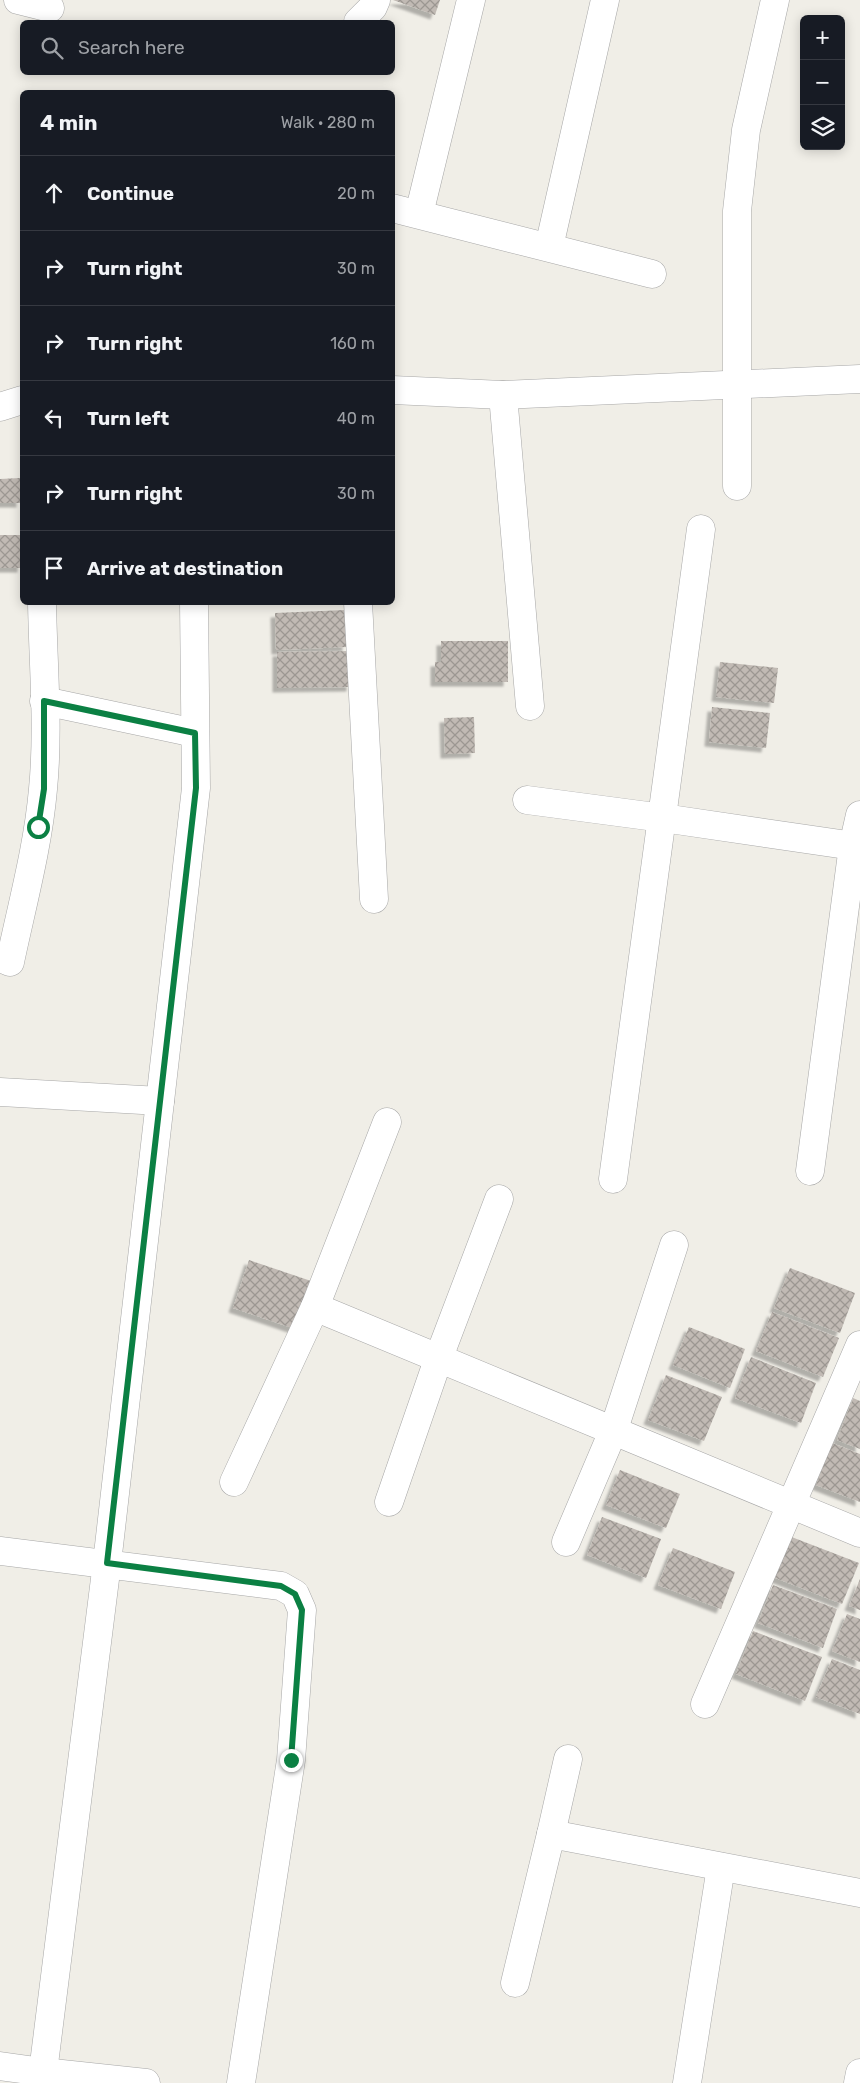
<!DOCTYPE html>
<meta charset="utf-8">
<style>
body{margin:0;font-family:Rubik,sans-serif;background:#242831;color:#f1f3f6}
.controls{position:absolute;right:15px;top:15px;display:grid;overflow:hidden;border-radius:8px;box-shadow:0 2px 12px #0003}
.controls button{width:45px;height:45px;display:grid;place-items:center;padding:0;border:0;border-bottom:1px solid #363941;background:#171b24;color:#f1f3f6;font:25px sans-serif}
.stop{position:absolute;width:15px;height:15px;margin:-11px;border:4px solid #0b8043;border-radius:50%;background:#fff}
.stop.end{background:#0b8043;border-color:#fff;box-shadow:0 1px 5px #0008}
.list{margin:0;padding:0;list-style:none}
h2{display:flex;justify-content:space-between;align-items:center;height:65px;margin:0;padding:0 20px;font-size:21px}
h2 small{font-size:16px;font-weight:400;color:#9ea1a6}
.list li{display:grid;grid-template-columns:32px 1fr auto;gap:15px;align-items:center;box-sizing:border-box;height:75px;padding:0 20px;border-top:1px solid #363941}
.list b{display:block;font-size:19px;white-space:nowrap}
.list em{font-size:16px;font-style:normal;color:#9ea1a6}
.icon{flex:none;width:28px;height:28px;fill:none;stroke:currentColor;stroke-width:2;stroke-linecap:round;stroke-linejoin:round}
.map{position:relative;flex:none;width:860px;height:2083px;overflow:hidden}
.search{position:absolute;background:#171b24;box-shadow:0 2px 12px #0003;left:20px;top:20px;width:375px;height:55px;display:flex;align-items:center;gap:12px;box-sizing:border-box;padding:0 18px;border-radius:8px;color:#9ea1a6;font-size:19px}
.panel{position:absolute;background:#171b24;box-shadow:0 2px 12px #0003;left:20px;top:90px;width:375px;height:515px;border-radius:8px}
.map>svg:first-child{display:block}
.building{fill:url(#building-cross-hatch);filter:url(#shadow)}
.lines{fill:none;stroke-linecap:round;stroke-linejoin:round}
.minor-casing{stroke:#a7a7a7;stroke-width:29}
.minor{stroke:#fff;stroke-width:28}
.route{stroke:#0b8043;stroke-width:6}
</style>
<div class="map">
<svg width="860" height="2083" viewBox="0 0 860 2083">
<defs>
<pattern id="building-cross-hatch" width="8" height="8" patternUnits="userSpaceOnUse" patternTransform="scale(1.25)"><rect width="8" height="8" fill="#c1bab4"/><path d="M0 0l8 8M0 8l8-8" fill="none" stroke="#9c9792"/></pattern>
<filter id="shadow"><feDropShadow dx="-4.5" dy="4.5" stdDeviation="1" flood-color="#0004"/></filter>
</defs>
<rect width="100%" height="100%" fill="#f0eee7"/>
<g class="building">
<polygon points="393,0 440,0 435,15"/>
<polygon points="20,478 21,503 0,503 0,479"/>
<rect x="0" y="535" width="22" height="33"/>
<polygon points="345,610 347,647 276,650 275,613"/>
<polygon points="441,641 508,641 508,682 435,682 435,662 441,662"/>
<polygon points="351,651 351,687 277,688 277,652"/>
<polygon points="720,662 778,668 774,703 716,697"/>
<polygon points="712,707 770,713 766,748 709,742"/>
<polygon points="474,717 475,753 445,754 444,718"/>
<polygon points="249,1260 314,1282 298,1330 233,1308"/>
<polygon points="790,1268 855,1293 840,1333 774,1308"/>
<polygon points="772,1312 839,1338 823,1377 756,1351"/>
<polygon points="689,1327 745,1349 730,1388 673,1365"/>
<polygon points="751,1357 816,1383 801,1423 735,1398"/>
<polygon points="666,1375 722,1397 704,1441 648,1420"/>
<polygon points="853,1398 860,1401 860,1449 837,1440"/>
<polygon points="832,1443 860,1454 860,1502 816,1485"/>
<polygon points="620,1470 680,1494 666,1528 606,1505"/>
<polygon points="602,1517 661,1539 646,1578 587,1555"/>
<polygon points="789,1536 859,1563 842,1604 773,1577"/>
<polygon points="673,1548 735,1572 721,1609 658,1585"/>
<polygon points="860,1579 860,1610 849,1606"/>
<polygon points="773,1585 837,1609 823,1648 758,1623"/>
<polygon points="847,1614 860,1619 860,1662 832,1651"/>
<polygon points="753,1631 822,1657 805,1701 736,1674"/>
<polygon points="832,1659 860,1670 860,1714 816,1697"/>
</g>
<g class="lines">
<defs>
<g id="minor">
<polyline points="18,0 50,8"/>
<polyline points="358,22 373,7 376,0"/>
<polyline points="392,208 652,274"/>
<polyline points="419,214 471,0"/>
<polyline points="549,247 605,0"/>
<polyline points="392,390 503,395 860,379"/>
<polyline points="503,395 530,706"/>
<polyline points="0,407 22,400"/>
<polyline points="737,486 737,211 746,130 775,0"/>
<polyline points="358,602 374,899"/>
<polyline points="44,701 195,733"/>
<polyline points="527,800 663,818 860,847"/>
<path d="M0,958L10,962C22,905 38,847 43,789C49,728 43,664 42,602"/>
<polyline points="0,1092 160,1101"/>
<polyline points="810,1171 853,846 860,815"/>
<polyline points="613,1179 701,529"/>
<polyline points="315,1307 860,1533"/>
<polyline points="234,1482 315,1307 387,1122"/>
<polyline points="389,1502 439,1357 499,1199"/>
<polyline points="566,1542 614,1429 674,1245"/>
<polyline points="0,1551 281,1586 295,1594 302,1610 291,1760 241,2083"/>
<polyline points="705,1704 860,1345"/>
<polyline points="551,1834 568,1759"/>
<polyline points="515,1983 551,1834 860,1893"/>
<polyline points="0,2066 43,2072 107,1563 196,788 194,602"/>
<polyline points="42,2083 43,2072 146,2083"/>
<polyline points="687,2083 721,1867"/>
<polyline points="858,2083 860,2073"/>
</g>
</defs>
<use href="#minor" class="minor-casing"/>
<use href="#minor" class="minor"/>
</g>
<g class="lines">
<polyline class="route" points="38,827 44,789 44,701 195,733 196,788 107,1563 281,1586 295,1594 302,1610 291,1760"/>
</g>
</svg>
<div class="controls">
<button>+</button>
<button>−</button>
<button><svg class="icon" aria-label="layers" viewBox="0 0 24 24"><path d="M12 4l9 5-9 5-9-5zM3 14l9 5 9-5"/></svg></button>
</div>
<div class="stop" style="left:38px;top:827px"></div>
<div class="stop end" style="left:291px;top:1760px"></div>
<div class="search"><svg class="icon" aria-label="search" viewBox="0 0 24 24"><circle cx="10" cy="10" r="6"/><path d="M15 15l6 6"/></svg>Search here</div>
<section class="panel">
<h2>4 min<small>Walk · 280 m</small></h2>
<ul class="list">
<li><svg class="icon" aria-label="ahead" viewBox="0 0 24 24"><path d="M12 20V5M6 11l6-6 6 6"/></svg><div><b>Continue</b></div><em>20 m</em></li>
<li><svg class="icon" aria-label="right" viewBox="0 0 24 24"><path d="M7 20v-9h11M14 6l5 5-5 5"/></svg><div><b>Turn right</b></div><em>30 m</em></li>
<li><svg class="icon" aria-label="right" viewBox="0 0 24 24"><path d="M7 20v-9h11M14 6l5 5-5 5"/></svg><div><b>Turn right</b></div><em>160 m</em></li>
<li><svg class="icon" aria-label="left" viewBox="0 0 24 24"><path d="M17 20v-9H6M10 6l-5 5 5 5"/></svg><div><b>Turn left</b></div><em>40 m</em></li>
<li><svg class="icon" aria-label="right" viewBox="0 0 24 24"><path d="M7 20v-9h11M14 6l5 5-5 5"/></svg><div><b>Turn right</b></div><em>30 m</em></li>
<li><svg class="icon" aria-label="arrive" viewBox="0 0 24 24"><path d="M6 21V4h12l-3 4 3 4H6"/></svg><div><b>Arrive at destination</b></div></li>
</ul>
</section>
</div>
